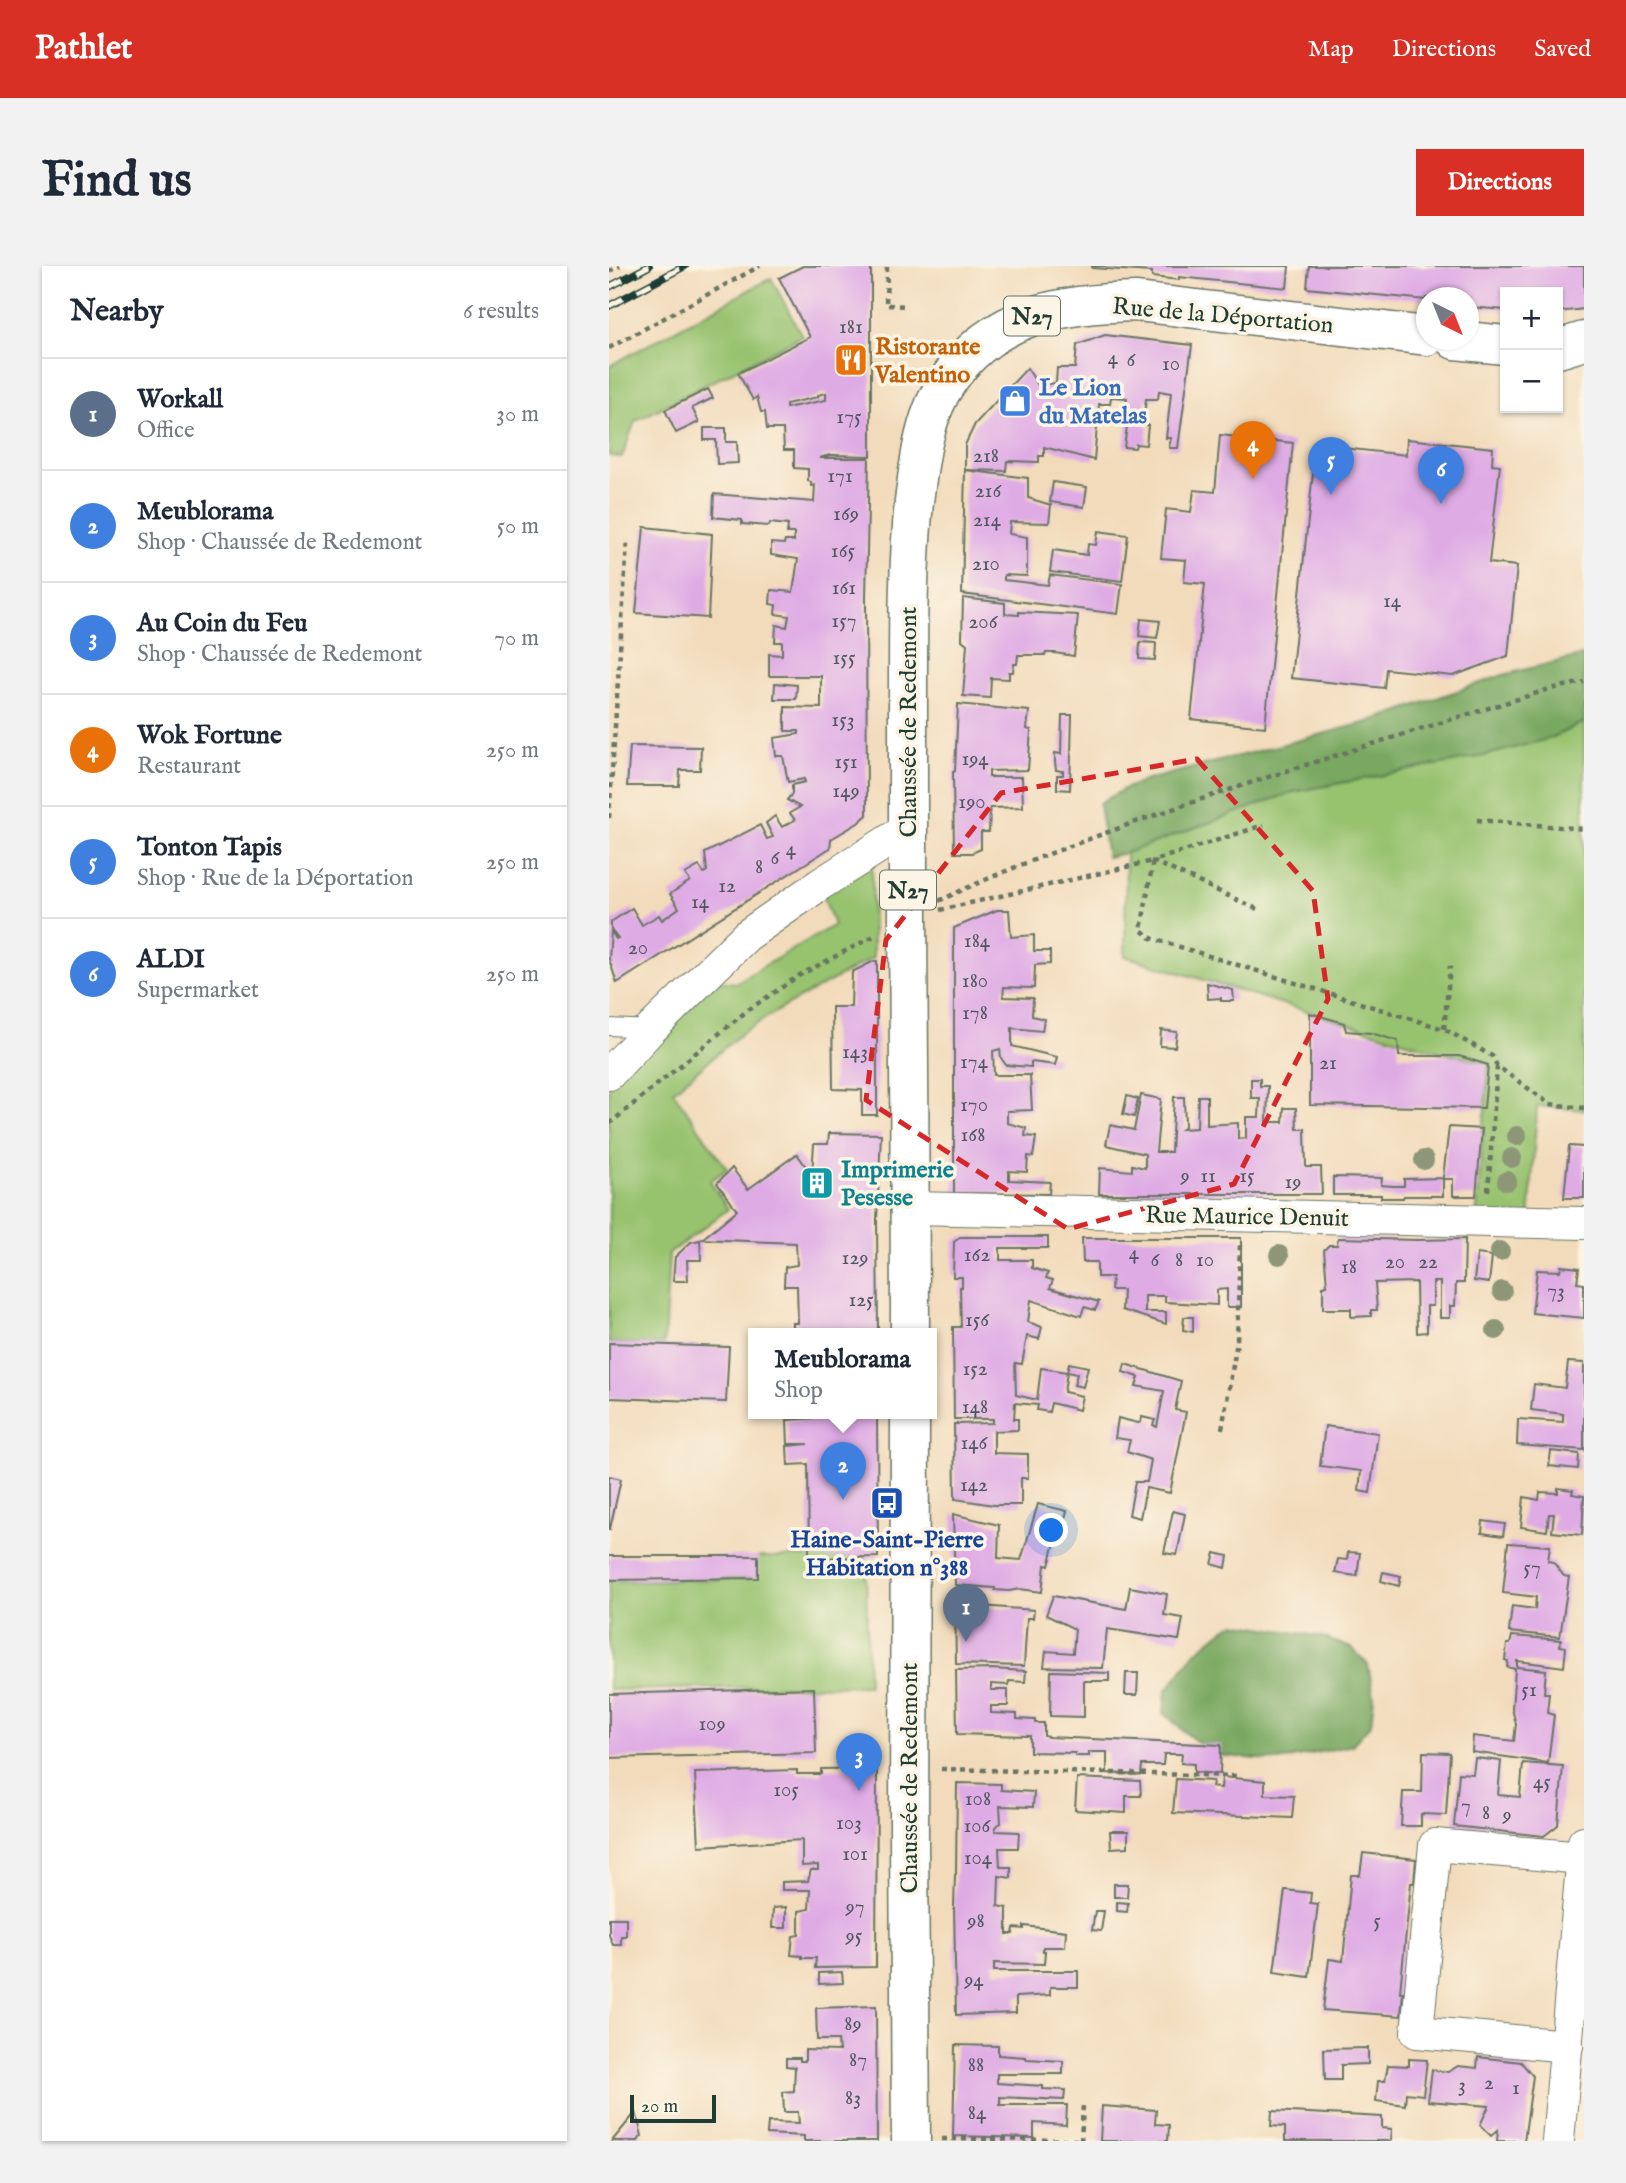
<!DOCTYPE html>
<meta charset="utf-8">
<style>
body{margin:0;font-family:"IM FELL English",serif;background:#f2f2f3;color:#1f2937}
.controls{position:absolute;right:21px;top:21px;display:grid;overflow:hidden;border-radius:0px;box-shadow:0 2px 5px #0004}
.controls button{width:63px;height:63px;display:grid;place-items:center;padding:0;border:0;border-bottom:2px solid #e0e1e3;background:#fff;color:#1f2937;font:35px sans-serif}
.compass{position:absolute;left:807px;top:21px;width:63px;height:63px;border-radius:50%;background:#fff;box-shadow:0 2px 5px #0004;rotate:137deg}
.scale{position:absolute;left:21px;bottom:18px;width:86px;box-sizing:border-box;padding-left:7px;border:4px solid #1f3d34;border-top:0;font-size:19px;line-height:24px;white-space:nowrap;color:#1f3d34;-webkit-text-stroke:5px #fcf5e5;paint-order:stroke}
.you{position:absolute;left:443px;top:1265px;width:24px;height:24px;margin:-18px;border:5px solid #fff;border-radius:50%;background:#1a73e8;box-shadow:0 0 0 10px #1a73e833}
.badge{display:grid;place-items:center;width:46px;height:46px;border-radius:50%;background:#d93025;color:#fff;font-size:23px;font-weight:700}
.pin{position:absolute;translate:-50% -58px;filter:drop-shadow(0 2px 4px #0008)}
.pin::after{content:'';position:absolute;top:37px;width:24px;height:21px;background:inherit;clip-path:polygon(0 0,100% 0,50% 100%)}
.popup{position:absolute;left:139px;top:1062px;width:189px;height:91px;box-sizing:border-box;display:grid;place-content:center;border-radius:0px;background:#fff;filter:drop-shadow(0 2px 5px #0005);font-size:23px;white-space:nowrap;color:#747a83}
.popup b{font-size:26px;color:#1f2937}
.popup::after{content:'';position:absolute;left:50%;top:100%;margin-left:-14px;border:14px solid transparent;border-top-color:#fff}
.list{margin:0;padding:0;list-style:none}
h2{display:flex;justify-content:space-between;align-items:center;height:91px;margin:0;padding:0 28px;font-size:30px}
h2 small{font-size:23px;font-weight:400;color:#747a83}
.list li{display:grid;grid-template-columns:46px 1fr auto;gap:21px;align-items:center;box-sizing:border-box;height:112px;padding:0 28px;border-top:2px solid #e0e1e3}
.list b{display:block;font-size:26px;white-space:nowrap}
.list p{margin:0;font-size:23px;white-space:nowrap;color:#747a83}
.list em{font-size:23px;font-style:normal;color:#747a83}
.map{position:relative;flex:none;width:975px;height:1875px;overflow:hidden;border-radius:0px}
header{display:flex;align-items:center;gap:42px;box-sizing:border-box;height:98px;padding:0 35px;background:#d93025;color:#fff}
header strong{font-size:33px}
nav{display:flex;gap:38px;margin-inline-start:auto;font-size:24px}
.intro{display:flex;align-items:center;justify-content:space-between;box-sizing:border-box;height:168px;padding:0 42px}
h1{margin:0;font-size:49px}
.button{padding:18px 32px;border-radius:0px;background:#d93025;color:#fff;font-size:24px;font-weight:700}
main{display:flex;gap:42px;padding:0 42px}
aside{flex:1;background:#fff;border-radius:0px;box-shadow:0 2px 5px #0004}
.map>svg:first-child{display:block}
.green{fill:#97c26e;stroke:#5b8051;stroke-width:2}
.forest{fill:#79a861;stroke:#4c724a;stroke-width:2}
.building{fill:#dfabe5;fill-rule:evenodd}
.lines{fill:none;stroke-linecap:round;stroke-linejoin:round}
.service-casing{stroke:#697463;stroke-width:18}
.minor-casing{stroke:#697463;stroke-width:34}
.primary-casing{stroke:#697463;stroke-width:41}
.path{stroke:#697463;stroke-width:4.5;stroke-dasharray:5 5;stroke-linecap:butt}
.service{stroke:#fff;stroke-width:16}
.minor{stroke:#fff;stroke-width:32}
.primary{stroke:#fff;stroke-width:38}
.rail-casing{stroke:#1f3d34;stroke-width:8}
.rail{stroke:#fcf5e5;stroke-width:5;stroke-dasharray:16;stroke-linecap:butt}
.tree{fill:#8e9678}
.marked{fill:none;stroke:#d62828;stroke-width:5;stroke-dasharray:14 9;stroke-linejoin:round}
.labels{text-anchor:middle;stroke-width:7;stroke-linejoin:round;paint-order:stroke}
.number-label{font-size:21px;fill:#4f5860}
.shield{fill:#fcf5e5;stroke:#617469;stroke-width:2}
.shield-label{font-size:23px;font-weight:bold;fill:#1f3d34}
.street-label{font-size:24px;fill:#1f3d34;stroke:#fcf5e5}
.food-label{font-size:24px;font-weight:bold;fill:#c56008;stroke:#fcf5e5;text-anchor:start}
.shop-label{font-size:24px;font-weight:bold;fill:#366cbe;stroke:#fcf5e5;text-anchor:start}
.culture-label{font-size:24px;font-weight:bold;fill:#0d838f;stroke:#fcf5e5;text-anchor:start}
.transit-label{font-size:24px;font-weight:bold;fill:#164399;stroke:#fcf5e5}
</style>
<header>
<strong>Pathlet</strong>
<nav><a>Map</a><a>Directions</a><a>Saved</a></nav>
</header>
<div class="intro"><h1>Find us</h1><a class="button">Directions</a></div>
<main>
<aside>
<h2>Nearby<small>6 results</small></h2>
<ul class="list">
<li><span class="badge" style="background:#5c6f8a">1</span><div><b>Workall</b><p>Office</p></div><em>30 m</em></li>
<li><span class="badge" style="background:#3f7fe0">2</span><div><b>Meublorama</b><p>Shop · Chaussée de Redemont</p></div><em>50 m</em></li>
<li><span class="badge" style="background:#3f7fe0">3</span><div><b>Au Coin du Feu</b><p>Shop · Chaussée de Redemont</p></div><em>70 m</em></li>
<li><span class="badge" style="background:#e8710a">4</span><div><b>Wok Fortune</b><p>Restaurant</p></div><em>250 m</em></li>
<li><span class="badge" style="background:#3f7fe0">5</span><div><b>Tonton Tapis</b><p>Shop · Rue de la Déportation</p></div><em>250 m</em></li>
<li><span class="badge" style="background:#3f7fe0">6</span><div><b>ALDI</b><p>Supermarket</p></div><em>250 m</em></li>
</ul>
</aside>
<div class="map">
<svg width="975" height="1875" viewBox="0 0 975 1875">
<rect width="100%" height="100%" fill="#fcf5e5"/>
<filter id="ink" filterUnits="userSpaceOnUse"><feTurbulence type="fractalNoise" baseFrequency=".0143" numOctaves="2"/><feDisplacementMap in="SourceGraphic" scale="14" xChannelSelector="R" yChannelSelector="G"/><feConvolveMatrix kernelMatrix="1 2 1 2 8 2 1 2 1" color-interpolation-filters="sRGB"/></filter>
<filter id="wash" filterUnits="userSpaceOnUse"><feTurbulence type="fractalNoise" baseFrequency=".00686" numOctaves="4" result="noise"/><feDisplacementMap in="SourceGraphic" scale="28" xChannelSelector="R" yChannelSelector="G"/><feGaussianBlur stdDeviation="1.57" result="paint"/><feColorMatrix in="noise" values="0 0 0 0 0 0 0 0 0 0 0 0 0 0 0 0 0 1.4 0 .05"/><feComposite in="paint" operator="in"/></filter>
<g filter="url(#wash)">
<rect width="100%" height="100%" fill="#f2dbbb"/>
<g class="green">
<polygon points="162,12 193,70 26,155 13,191 0,190 0,100"/>
<polygon points="975,456 975,844 928,840 920,956 867,955 880,797 835,787 516,690 517,587 684,526 874,490 942,472"/>
<polygon points="263,585 264,692 178,739 133,767 64,825 118,903 101,915 119,943 60,988 55,1079 0,1077 0,808 94,713 126,717 225,659 210,619"/>
<polygon points="142,1291 257,1291 259,1419 0,1424 0,1315 142,1313"/>
</g>
<g class="forest">
<polygon points="975,389 975,456 942,472 874,490 684,526 517,587 498,591 490,538 515,523 538,514 759,456 894,409"/>
<polygon points="626,1357 713,1371 743,1382 759,1399 765,1430 762,1458 743,1479 670,1495 607,1489 579,1469 555,1447 557,1425 587,1386 614,1364"/>
</g>
<g id="blocks">
<g class="building">
<path d="M194,0H262V190L221,189L211,192H260L257,332L258,549L249,557L222,573L221,582L8,717L0,693L2,665L7,673L9,672L2,663V656L23,642L33,659L50,649L53,654L70,642L61,628L81,615L76,608L90,600L95,607L98,605L96,587L151,559L158,573L164,571L157,557L166,550L173,561L186,554L181,547L191,541L178,534L183,528V519L196,516L195,513L179,516L174,490H167L165,472L190,468V465H176V441L212,442V410H160V388L173,389V376H166L167,359L178,361L180,350L166,348L167,339L161,338L162,324L184,326L189,293L162,289V277L175,278L176,275H185V267H178L179,259L161,257L160,260L133,258V254L104,251L105,228L205,236L206,219L202,220V216L199,215V203L185,202V184H175L174,163H158L156,146H152L148,131L144,134L129,107L201,71L170,12ZM217,127V134L177,142V138L209,131V129Z"/>
<polygon points="483,0 680,0 678,22 570,11 570,14 543,11 543,6 483,2"/>
<polygon points="700,0 975,0 975,43 949,46 949,26 896,26 896,44 860,41 860,32 817,32 817,34 698,22"/>
<polygon points="496,69 583,79 569,182 560,182 562,172 557,172 562,127 550,125 549,133 537,133 534,159 539,159 537,179 527,178 526,182 515,181 519,153 516,152 518,132 502,131 501,138 490,138 485,194 435,181 435,190 430,190 430,196 398,195 397,205 356,204 356,179 366,158 418,102 429,119 447,117 448,102 466,102 468,79"/>
<polygon points="99,123 104,132 83,142 90,156 67,167 56,144"/>
<polygon points="95,162 117,162 117,176 128,176 129,197 108,198 107,174 95,174"/>
<polygon points="611,169 684,177 656,461 582,453 596,318 575,316 577,294 552,292 557,243 582,246 585,224 606,226"/>
<polygon points="798,173 884,182 883,198 891,199 880,297 908,300 899,390 844,410 777,403 775,422 682,412 707,179 797,189"/>
<polygon points="356,204 419,212 419,232 442,239 440,257 401,256 400,268 418,271 418,310 395,309 395,314 439,319 441,309 513,318 509,348 353,328"/>
<polygon points="444,216 478,221 475,241 441,236"/>
<polygon points="35,261 103,268 99,352 27,347"/>
<polygon points="489,265 519,269 513,315 441,306 444,284 478,289 479,278 487,279"/>
<polygon points="354,332 396,337 396,348 410,349 410,346 469,349 465,390 446,387 437,387 436,389 409,389 408,398 405,398 404,406 400,406 400,413 382,412 381,432 354,430 358,378 353,374"/>
<polygon points="532,353 551,355 548,372 530,370"/>
<polygon points="531,376 547,377 546,394 530,393"/>
<polygon points="166,417 188,419 187,433 165,433"/>
<polygon points="349,438 420,445 418,463 422,464 419,504 380,505 380,511 413,511 414,541 381,542 380,566 372,566 372,583 363,587 345,587 344,506 346,505"/>
<polygon points="453,449 463,449 461,524 448,523 448,509 454,509 454,505 447,504 446,496 446,487 452,488"/>
<polygon points="21,480 92,481 91,504 71,504 70,520 18,520"/>
<polygon points="388,644 400,644 402,671 425,669 425,685 441,685 441,698 426,699 425,722 395,721 394,731 424,732 423,750 435,753 433,765 403,762 403,780 448,791 446,799 422,796 422,801 397,799 392,792 391,783 384,785 385,809 421,809 423,844 398,845 398,857 417,862 416,870 427,871 424,891 419,890 418,906 400,905 400,914 441,916 440,928 345,927 345,662"/>
<polygon points="265,695 268,695 268,849 253,849 253,824 224,823 223,741 242,741 243,706"/>
<polygon points="598,717 624,724 625,735 612,735 612,732 599,733"/>
<polygon points="701,747 735,757 737,765 762,767 789,775 790,790 850,790 879,799 875,842 701,839"/>
<polygon points="552,764 568,766 566,781 551,780"/>
<polygon points="642,813 651,813 651,820 659,820 658,858 660,856 674,856 675,842 687,842 688,863 696,863 697,901 712,901 713,928 490,928 491,902 523,905 523,899 536,902 536,888 497,879 501,859 525,864 532,829 552,833 547,886 562,886 565,831 575,831 576,861 573,863 588,862 589,830 598,830 598,859 629,857 629,873 637,872 637,851 650,851 651,832 642,832"/>
<polygon points="518,830 529,833 525,851 514,848"/>
<polygon points="840,861 873,863 867,930 844,930 844,913 834,913 834,930 795,930 794,932 772,932 772,929 724,929 724,911 773,912 772,919 784,920 795,920 795,913 834,912"/>
<polygon points="220,867 272,868 268,954 269,1068 184,1068 184,1057 189,1057 188,1020 175,1020 175,1018 176,1001 188,999 187,977 93,973 128,944 108,917 123,902 139,923 188,888 203,909 205,878 219,878"/>
<polygon points="960,880 975,881 975,932 955,932"/>
<polygon points="351,971 439,971 439,982 391,982 391,994 423,994 423,1002 439,1007 437,1012 444,1014 441,1022 490,1036 486,1044 475,1041 472,1050 422,1034 419,1056 433,1061 430,1073 418,1070 413,1098 406,1097 407,1129 428,1134 432,1102 458,1106 455,1126 473,1130 470,1144 442,1137 440,1146 428,1144 429,1139 406,1137 405,1153 409,1153 409,1164 385,1165 385,1187 419,1188 419,1212 412,1212 412,1239 385,1239 346,1233 345,1158 384,1157 384,1153 345,1153 344,1061 352,1061 351,1021 353,1021 353,1011 344,1011 345,976"/>
<polygon points="473,972 632,972 632,1041 618,1041 618,1023 608,1024 608,1039 556,1036 556,1030 536,1030 536,1046 557,1046 557,1058 513,1044 514,1024 502,1024 503,1011 488,1011 488,996 474,996"/>
<polygon points="729,972 808,974 856,973 855,1017 847,1017 846,1040 841,1040 841,1052 831,1052 831,1016 824,1016 824,1040 818,1040 818,1066 808,1067 807,1016 766,1017 768,1044 762,1044 762,1050 742,1051 742,1043 714,1043 714,1020 718,1019 715,984 720,979 728,979"/>
<polygon points="91,974 92,994 78,994 79,1015 64,1015 66,991 82,976"/>
<polygon points="868,988 883,990 880,1017 865,1015"/>
<polygon points="952,1000 970,1002 968,1017 975,1018 975,1052 923,1047 928,1004 951,1005"/>
<polygon points="575,1051 584,1051 584,1066 574,1064"/>
<polygon points="0,1077 120,1081 117,1136 0,1132"/>
<polygon points="959,1096 975,1097 975,1184 908,1179 909,1153 954,1156 954,1148 922,1144 925,1118 956,1122"/>
<polygon points="460,1097 479,1101 474,1121 465,1119 468,1108 458,1106"/>
<polygon points="516,1098 572,1115 566,1144 577,1146 561,1227 537,1222 531,1252 520,1249 526,1216 538,1216 542,1194 518,1186 521,1174 506,1172 509,1152 529,1157 532,1156 533,1151 546,1154 544,1159 548,1161 555,1125 527,1120 530,1111 514,1106"/>
<polygon points="204,1148 254,1148 254,1152 268,1152 269,1291 200,1292 199,1198 179,1199 178,1180 199,1178 179,1178 178,1154 204,1152"/>
<polygon points="716,1160 769,1167 761,1227 750,1225 752,1205 711,1200"/>
<polygon points="942,1185 970,1188 969,1203 940,1200"/>
<polygon points="0,1210 12,1213 1,1263 0,1263"/>
<polygon points="949,1222 964,1224 963,1228 975,1230 973,1269 943,1266 945,1248 940,1248 938,1265 912,1261 915,1231 930,1234 931,1226 949,1227"/>
<polygon points="429,1238 458,1245 454,1260 450,1260 440,1300 436,1299 433,1326 411,1323 400,1325 386,1324 386,1322 346,1319 344,1248 390,1259 389,1292 412,1294"/>
<polygon points="564,1245 576,1248 568,1289 555,1287"/>
<polygon points="874,1255 896,1258 894,1270 873,1267"/>
<polygon points="899,1277 941,1280 939,1295 944,1296 955,1310 960,1311 951,1371 900,1366 903,1340 926,1343 927,1331 894,1327"/>
<polygon points="739,1286 751,1287 748,1310 726,1307 729,1293 738,1294"/>
<polygon points="606,1287 619,1290 617,1302 603,1298"/>
<polygon points="0,1290 149,1290 149,1312 0,1314"/>
<polygon points="774,1306 792,1310 790,1320 772,1315"/>
<polygon points="521,1321 558,1328 555,1349 574,1352 570,1374 498,1363 494,1402 435,1401 437,1385 464,1387 466,1363 437,1349 444,1330 517,1343"/>
<polygon points="346,1338 425,1344 424,1352 418,1352 415,1400 347,1398"/>
<polygon points="903,1370 952,1374 951,1380 957,1381 955,1401 908,1395 908,1401 937,1404 935,1427 940,1427 938,1447 945,1449 939,1497 863,1486 864,1470 905,1475 907,1458 903,1443 906,1403 898,1401 899,1395 896,1394 898,1378 901,1378"/>
<polygon points="382,1403 417,1405 416,1416 400,1415 399,1419 382,1418 382,1424 399,1424 399,1440 382,1440 382,1447 408,1448 408,1453 426,1454 426,1457 435,1457 435,1470 440,1471 612,1479 611,1508 585,1506 585,1498 572,1497 573,1488 555,1488 554,1499 533,1499 532,1509 498,1507 498,1486 480,1486 480,1490 466,1490 466,1487 421,1486 421,1470 348,1468 347,1404"/>
<polygon points="442,1405 500,1407 500,1415 475,1415 475,1451 441,1450"/>
<polygon points="517,1407 529,1407 528,1429 516,1429"/>
<polygon points="205,1422 207,1487 0,1492 0,1428"/>
<polygon points="814,1486 841,1487 837,1549 812,1548 812,1560 792,1560 794,1526 813,1526"/>
<polygon points="866,1492 892,1495 889,1529 911,1531 914,1497 954,1500 949,1559 935,1570 845,1560 850,1507 864,1508"/>
<polygon points="268,1502 267,1701 206,1702 207,1692 193,1692 193,1690 182,1689 184,1670 190,1669 190,1645 200,1643 201,1624 173,1624 173,1616 199,1615 202,1604 209,1604 209,1599 193,1600 193,1574 90,1580 86,1507 188,1504 188,1508 212,1508 212,1503"/>
<polygon points="613,1511 656,1515 656,1529 685,1530 683,1552 564,1547 567,1513 604,1515 603,1521 612,1522"/>
<polygon points="468,1512 531,1515 532,1530 517,1530 517,1547 466,1544"/>
<polygon points="348,1517 392,1518 392,1524 425,1526 424,1541 391,1540 392,1557 386,1561 386,1565 410,1566 409,1582 390,1582 391,1601 402,1601 402,1612 390,1610 389,1640 398,1642 398,1668 404,1668 405,1662 415,1663 415,1660 457,1665 456,1681 434,1681 434,1685 436,1685 435,1698 385,1697 385,1705 469,1705 469,1721 441,1721 441,1729 407,1731 407,1747 347,1749 345,1641 346,1609 347,1608"/>
<polygon points="501,1565 519,1565 519,1581 502,1582"/>
<polygon points="754,1587 807,1593 805,1617 802,1617 791,1726 794,1726 792,1750 714,1744 720,1693 734,1695 742,1609 751,1609"/>
<polygon points="505,1618 519,1618 518,1631 505,1631"/>
<polygon points="676,1624 702,1627 701,1637 709,1638 700,1711 665,1706"/>
<polygon points="508,1636 519,1637 518,1646 508,1645"/>
<polygon points="177,1641 177,1662 163,1662 164,1642"/>
<polygon points="486,1645 495,1645 492,1665 483,1664"/>
<polygon points="0,1652 17,1652 17,1670 12,1670 12,1679 4,1679 0,1669"/>
<polygon points="233,1706 234,1717 210,1718 210,1707"/>
<polygon points="267,1740 268,1875 195,1875 195,1870 158,1868 159,1856 190,1857 189,1846 175,1846 174,1826 185,1825 186,1801 177,1800 177,1792 191,1792 191,1795 196,1795 196,1784 230,1785 229,1774 208,1774 207,1742"/>
<polygon points="346,1779 389,1780 389,1789 417,1791 417,1793 454,1795 454,1808 388,1808 388,1817 434,1820 434,1823 456,1824 455,1834 391,1831 391,1839 458,1839 457,1859 425,1857 425,1872 344,1870"/>
<polygon points="759,1782 759,1798 732,1799 732,1814 716,1814 715,1783"/>
<polygon points="869,1791 912,1796 924,1810 915,1875 888,1875 889,1864 882,1870 871,1859 880,1840 819,1835 823,1804 839,1806 849,1800 868,1802"/>
<polygon points="800,1793 818,1794 814,1829 797,1827 796,1839 767,1835 769,1815 776,1815 779,1799 800,1800"/>
<polygon points="493,1840 547,1844 546,1858 560,1859 559,1875 491,1875"/>
<polygon points="663,1845 773,1851 773,1862 783,1863 782,1875 676,1875 676,1861 662,1860"/>
<polygon points="27,1846 33,1870 31,1872 29,1875 3,1875"/>
</g>
</g>
</g>
<g filter="url(#ink)">
<use href="#blocks" fill-opacity="0" stroke="#697463" stroke-width="2"/>
<g class="lines">
<defs>
<polyline id="service" points="0,761 42,763"/>
<g id="minor">
<polyline points="0,808 42,763 137,670 210,619 298,563"/>
<polyline points="301,942 975,957"/>
<polyline points="958,1780 808,1766 826,1579 974,1592"/>
<polyline points="949,1875 975,1576"/>
</g>
<g id="primary">
<polyline points="846,74 896,79"/>
<polyline points="949,83 975,75"/>
<path d="M301,1068C301,928 300,789 299,649C299,572 299,496 299,419C299,358 299,297 305,236C310,195 315,148 340,113C385,48 454,37 528,36L818,70"/>
<polyline points="301,1148 300,1572 302,1875"/>
</g>
</defs>
<use href="#service" class="service-casing"/>
<use href="#minor" class="minor-casing"/>
<use href="#primary" class="primary-casing"/>
<g class="path">
<polyline points="278,1 277,39 297,40"/>
<polyline points="0,5 11,0"/>
<polyline points="0,82 151,0"/>
<polyline points="0,552 18,277"/>
<polyline points="868,554 975,563"/>
<path d="M330,635C394,604 460,580 527,556C664,507 803,466 941,423L975,416"/>
<polyline points="648,643 544,595 655,559"/>
<polyline points="331,644 544,595 532,664 542,672 835,763 883,790 888,800 941,838 975,842"/>
<polyline points="835,763 841,700"/>
<polyline points="0,858 139,744 191,709 267,669"/>
<polyline points="879,925 888,801"/>
<polyline points="613,1163 628,1076 631,977"/>
<polyline points="332,1503 629,1510"/>
<polyline points="333,1873 472,1874"/>
<polyline points="472,1875 474,1839"/>
</g>
<use href="#service" class="service"/>
<use href="#minor" class="minor"/>
<use href="#primary" class="primary"/>
<defs>
<g id="rail">
<polyline points="0,21 40,0"/>
<polyline points="0,40 76,0"/>
</g>
</defs>
<use href="#rail" class="rail-casing"/>
<use href="#rail" class="rail"/>
</g>
<g class="tree">
<circle cx="908" cy="870" r="10"/>
<circle cx="903" cy="892" r="10"/>
<circle cx="815" cy="894" r="10"/>
<circle cx="898" cy="915" r="10"/>
<circle cx="891" cy="985" r="10"/>
<circle cx="670" cy="989" r="10"/>
<circle cx="893" cy="1025" r="10"/>
<circle cx="887" cy="1064" r="10"/>
</g>
</g>
<path class="marked" d="M588,493L704,625L719,733L625,918L459,963L257,834L277,674L392,527Z"/>
<defs>
<symbol id="restaurant-square" viewBox="-11 -11 22 22"><rect x="-9" y="-9" width="18" height="18" rx="4" fill="#e8710a" stroke="#fcf5e5"/><path d="M-5-6h1v4h1v-4h1v4h1v-4h1v5L-1.5 .5V6h-2V.5L-5-1ZM5-6V6H3V1.5H1.5Q1.5-4 5-6Z" fill="#fff"/></symbol>
<symbol id="shop-square" viewBox="-11 -11 22 22"><rect x="-9" y="-9" width="18" height="18" rx="4" fill="#3f7fe0" stroke="#fcf5e5"/><path d="M-5-2.5h2.3a2.7 3.5 0 0 1 5.4 0H5L5.5 6h-11ZM-1.5-2.5h3a1.5 2.3 0 0 0-3 0Z" fill="#fff"/></symbol>
<symbol id="building-square" viewBox="-11 -11 22 22"><rect x="-9" y="-9" width="18" height="18" rx="4" fill="#0f9aa8" stroke="#fcf5e5"/><path d="M-4-6H4V6H1V3H-1V6H-4ZM-2.5-4.3h1.7v1.8h-1.7ZM.8-4.3h1.7v1.8H.8ZM-2.5-1h1.7V.8h-1.7ZM.8-1h1.7V.8H.8Z" fill="#fff"/></symbol>
<symbol id="bus-square" viewBox="-11 -11 22 22"><rect x="-9" y="-9" width="18" height="18" rx="4" fill="#1a4fb4" stroke="#fcf5e5"/><path d="M-5-6H5V4H4V6H2V4H-2V6H-4V4H-5ZM-3.5-4V0h7V-4ZM-3.5 1.2v1.5H-2V1.2ZM2 1.2v1.5H3.5V1.2Z" fill="#fff"/></symbol>
</defs>
<g fill-rule="evenodd">
<use href="#restaurant-square" x="223" y="75" width="38" height="38"/>
<use href="#shop-square" x="387" y="116" width="38" height="38"/>
<use href="#building-square" x="189" y="898" width="38" height="38"/>
<use href="#bus-square" x="259" y="1218" width="38" height="38"/>
</g>
<g class="labels">
<g class="number-label">
<text x="242" y="67">181</text>
<text x="504" y="98">4</text>
<text x="522" y="100">6</text>
<text x="562" y="104">10</text>
<text x="240" y="157">175</text>
<text x="377" y="196">218</text>
<text x="231" y="216">171</text>
<text x="379" y="231">216</text>
<text x="237" y="254">169</text>
<text x="378" y="260">214</text>
<text x="234" y="291">165</text>
<text x="377" y="304">210</text>
<text x="235" y="328">161</text>
<text x="783" y="341">14</text>
<text x="235" y="361">157</text>
<text x="374" y="362">206</text>
<text x="235" y="398">155</text>
<text x="234" y="460">153</text>
<text x="366" y="499">194</text>
<text x="237" y="502">151</text>
<text x="237" y="531">149</text>
<text x="363" y="542">190</text>
<text x="182" y="589">4</text>
<text x="166" y="598">6</text>
<text x="150" y="607">8</text>
<text x="118" y="626">12</text>
<text x="91" y="642">14</text>
<text x="368" y="681">184</text>
<text x="29" y="688">20</text>
<text x="366" y="721">180</text>
<text x="366" y="753">178</text>
<text x="246" y="792">143</text>
<text x="365" y="802">174</text>
<text x="719" y="803">21</text>
<text x="365" y="845">170</text>
<text x="364" y="875">168</text>
<text x="576" y="916">9</text>
<text x="599" y="916">11</text>
<text x="638" y="916">15</text>
<text x="684" y="922">19</text>
<text x="525" y="993">4</text>
<text x="368" y="995">162</text>
<text x="246" y="998">129</text>
<text x="546" y="1000">6</text>
<text x="570" y="1000">8</text>
<text x="596" y="1000">10</text>
<text x="786" y="1002">20</text>
<text x="819" y="1002">22</text>
<text x="740" y="1007">18</text>
<text x="947" y="1031">73</text>
<text x="252" y="1040">125</text>
<text x="368" y="1060">156</text>
<text x="366" y="1109">152</text>
<text x="366" y="1147">148</text>
<text x="365" y="1183">146</text>
<text x="365" y="1225">142</text>
<text x="923" y="1308">57</text>
<text x="920" y="1430">51</text>
<text x="103" y="1464">109</text>
<text x="933" y="1522">45</text>
<text x="177" y="1530">105</text>
<text x="369" y="1539">108</text>
<text x="857" y="1546">7</text>
<text x="877" y="1553">8</text>
<text x="898" y="1555">9</text>
<text x="240" y="1563">103</text>
<text x="368" y="1566">106</text>
<text x="246" y="1594">101</text>
<text x="369" y="1598">104</text>
<text x="246" y="1647">97</text>
<text x="367" y="1661">98</text>
<text x="768" y="1661">5</text>
<text x="245" y="1676">95</text>
<text x="365" y="1720">94</text>
<text x="244" y="1764">89</text>
<text x="249" y="1800">87</text>
<text x="367" y="1805">88</text>
<text x="880" y="1823">2</text>
<text x="853" y="1825">3</text>
<text x="907" y="1828">1</text>
<text x="244" y="1838">83</text>
<text x="368" y="1853">84</text>
</g>
<g class="shield">
<rect x="395" y="30.5" width="56" height="39" rx="5"/>
<rect x="271" y="604.5" width="56" height="39" rx="5"/>
</g>
<g class="shield-label">
<text x="423" y="58">N27</text>
<text x="299" y="632">N27</text>
</g>
<g class="street-label">
<text transform="translate(614 49) rotate(5)" y="8">Rue de la Déportation</text>
<text transform="translate(299 456) rotate(-90)" y="8">Chaussée de Redemont</text>
<text transform="translate(638 950) rotate(1)" y="8">Rue Maurice Denuit</text>
<text transform="translate(300 1512) rotate(-90)" y="8">Chaussée de Redemont</text>
</g>
<g class="food-label">
<text x="266" y="88">Ristorante<tspan x="266" dy="28">Valentino</tspan></text>
</g>
<g class="shop-label">
<text x="430" y="129">Le Lion<tspan x="430" dy="28">du Matelas</tspan></text>
</g>
<g class="culture-label">
<text x="232" y="911">Imprimerie<tspan x="232" dy="28">Pesesse</tspan></text>
</g>
<g class="transit-label">
<text x="278" y="1281">Haine-Saint-Pierre<tspan x="278" dy="28">Habitation n°388</tspan></text>
</g>
</g>
</svg>
<div class="controls">
<button>+</button>
<button>−</button>
</div>
<svg class="compass" viewBox="-18 -18 36 36"><path d="M0-13l5 13h-10z" fill="#e53935"/><path d="M0 13l5-13h-10z" fill="#747a83"/></svg>
<div class="scale">20 m</div>
<div class="you"></div>
<div class="pin badge" style="left:357px;top:1376px;background:#5c6f8a">1</div>
<div class="pin badge" style="left:234px;top:1234px;background:#3f7fe0">2</div>
<div class="popup"><b>Meublorama</b>Shop</div>
<div class="pin badge" style="left:250px;top:1525px;background:#3f7fe0">3</div>
<div class="pin badge" style="left:644px;top:213px;background:#e8710a">4</div>
<div class="pin badge" style="left:722px;top:229px;background:#3f7fe0">5</div>
<div class="pin badge" style="left:832px;top:238px;background:#3f7fe0">6</div>
</div>
</main>
